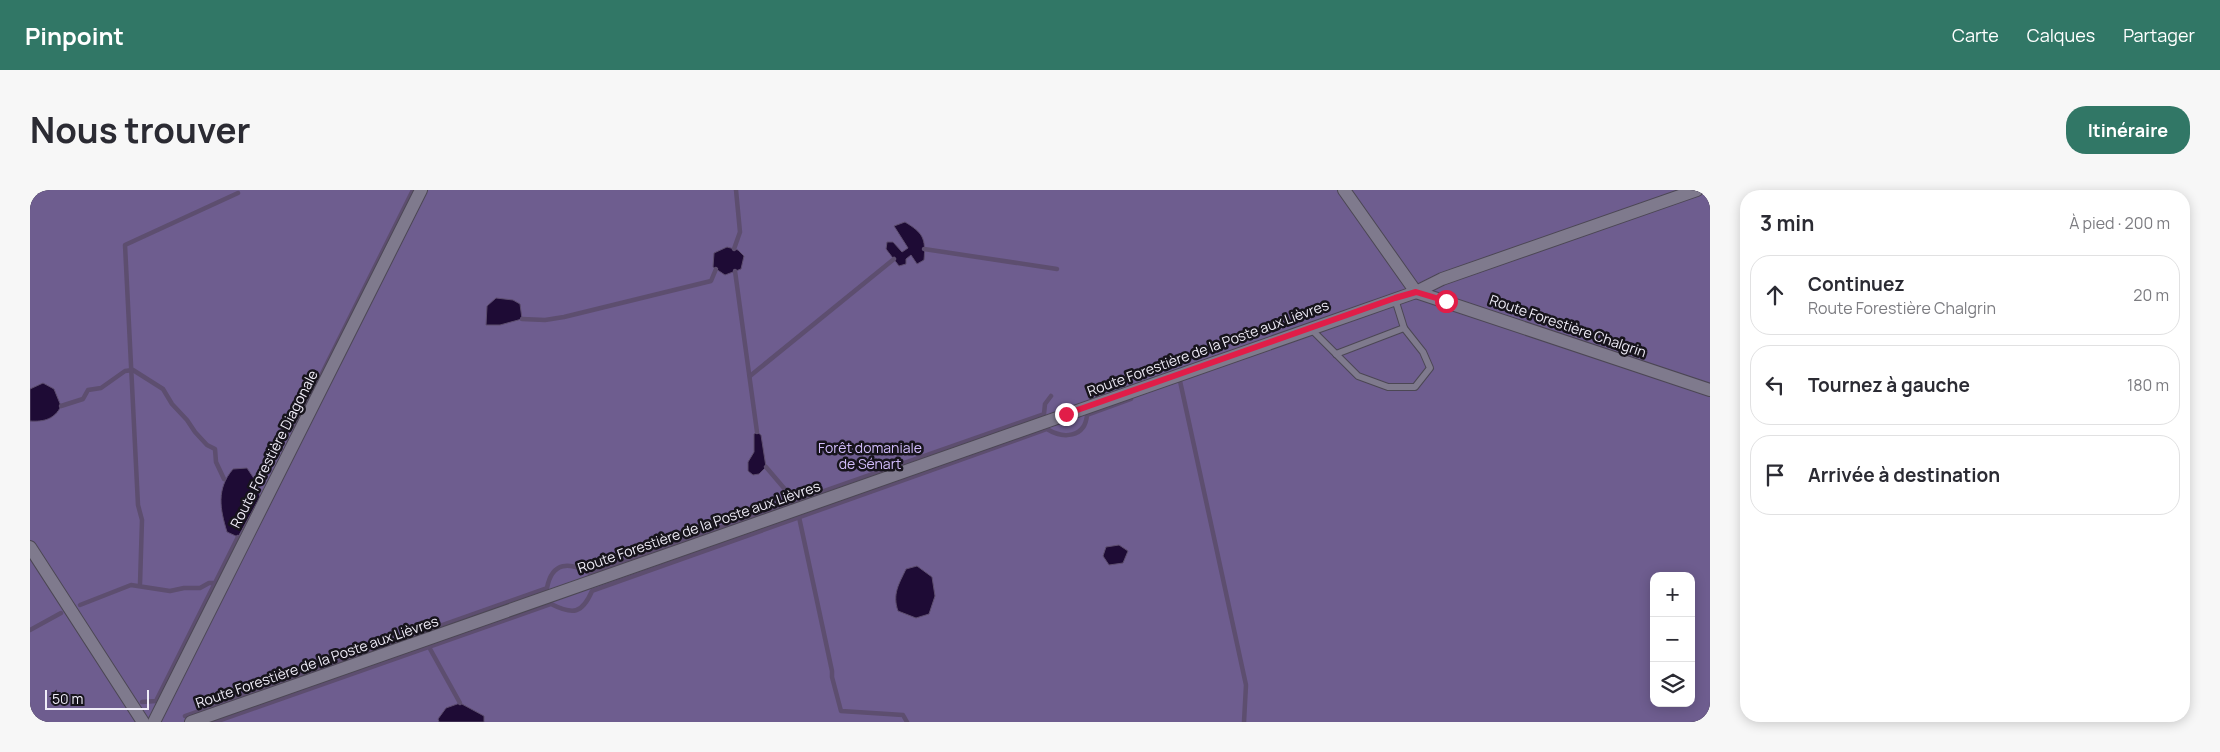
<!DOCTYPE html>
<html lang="fr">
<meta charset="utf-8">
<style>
body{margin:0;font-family:Manrope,sans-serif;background:#f7f7f7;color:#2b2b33}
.controls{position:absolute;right:15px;bottom:15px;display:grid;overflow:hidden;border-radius:10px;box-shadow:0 2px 12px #0003}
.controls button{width:45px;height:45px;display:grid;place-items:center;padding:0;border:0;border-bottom:1px solid #e1e1e2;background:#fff;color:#2b2b33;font:25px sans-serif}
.scale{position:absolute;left:15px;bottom:12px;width:104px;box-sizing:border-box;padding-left:5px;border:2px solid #efecf7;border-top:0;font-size:14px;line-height:18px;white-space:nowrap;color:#efecf7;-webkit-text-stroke:4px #17141c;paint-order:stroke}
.stop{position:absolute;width:15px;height:15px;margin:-11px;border:4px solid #e11d48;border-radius:50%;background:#fff}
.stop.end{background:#e11d48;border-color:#fff;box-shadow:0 1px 5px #0008}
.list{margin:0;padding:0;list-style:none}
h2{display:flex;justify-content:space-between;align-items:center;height:65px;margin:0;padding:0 20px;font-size:21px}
h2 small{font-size:16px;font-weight:400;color:#7c7c81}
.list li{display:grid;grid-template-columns:32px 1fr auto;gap:15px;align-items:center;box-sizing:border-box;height:80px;margin:0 10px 10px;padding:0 10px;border:1px solid #e1e1e2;border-radius:20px}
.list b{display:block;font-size:19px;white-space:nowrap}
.list p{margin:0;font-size:16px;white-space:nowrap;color:#7c7c81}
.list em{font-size:16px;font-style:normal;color:#7c7c81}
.icon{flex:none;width:28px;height:28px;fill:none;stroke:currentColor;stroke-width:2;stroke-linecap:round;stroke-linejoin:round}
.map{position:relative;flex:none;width:1680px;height:532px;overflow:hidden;border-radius:20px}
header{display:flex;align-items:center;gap:30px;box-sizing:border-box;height:70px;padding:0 25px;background:#317766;color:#fff}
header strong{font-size:24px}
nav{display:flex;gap:28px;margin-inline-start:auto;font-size:18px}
.intro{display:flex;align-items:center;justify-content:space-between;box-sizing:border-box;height:120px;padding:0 30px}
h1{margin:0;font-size:35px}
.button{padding:12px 22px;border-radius:20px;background:#317766;color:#fff;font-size:18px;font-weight:700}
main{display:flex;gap:30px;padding:0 30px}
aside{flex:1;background:#fff;border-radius:20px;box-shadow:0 2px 12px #0003}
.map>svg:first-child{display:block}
.forest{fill:#6e5d8f;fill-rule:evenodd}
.water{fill:#1e0b35;stroke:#5d4e6f}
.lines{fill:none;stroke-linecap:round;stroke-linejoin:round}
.stream{stroke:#5d4e6f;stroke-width:4.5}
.service-casing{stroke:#4c4754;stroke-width:8}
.minor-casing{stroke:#4c4754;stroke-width:14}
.service{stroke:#7f7a8d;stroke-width:6}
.minor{stroke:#7f7a8d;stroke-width:12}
.route{stroke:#e11d48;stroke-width:6}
.labels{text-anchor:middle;stroke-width:5;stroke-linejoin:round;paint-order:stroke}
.street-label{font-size:14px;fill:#efecf7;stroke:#17141c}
.park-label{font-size:14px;fill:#d1bcfa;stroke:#17141c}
</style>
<header>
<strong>Pinpoint</strong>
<nav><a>Carte</a><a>Calques</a><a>Partager</a></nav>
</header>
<div class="intro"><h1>Nous trouver</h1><a class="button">Itinéraire</a></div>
<main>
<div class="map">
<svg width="1680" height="532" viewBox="0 0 1680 532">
<rect width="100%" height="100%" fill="#302a3a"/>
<path class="forest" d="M0,0H1680V532H0ZM1624,386H1661V513H1624Z"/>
<g class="water">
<path d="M875,32C893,43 896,48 894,70L887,74L881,65L876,69V74L869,76L856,59L857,52H863L872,62L878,58L864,36Z"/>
<polygon points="697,57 708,60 714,66 711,79 695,85 683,77 684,63"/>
<polygon points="466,108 483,110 490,114 492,129 470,135 456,135 457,116"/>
<path d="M13,193L24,199L31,216C25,229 14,232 0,231V199Z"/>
<polygon points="727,242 731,245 736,277 729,284 723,285 718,281 718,272 724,262 724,244"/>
<path d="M217,278L225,290L230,307L208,347L197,342C190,319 186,299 203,279Z"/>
<polygon points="1089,355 1098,361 1093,373 1079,375 1073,366 1076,357"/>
<path d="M887,376L902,387L905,406L899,424L886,428L868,421C862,404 869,394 876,379Z"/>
<polygon points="430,513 454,526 454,532 409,532 408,529 416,518"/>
</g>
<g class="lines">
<g class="stream">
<polyline points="704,59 710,42 706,0"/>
<polyline points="894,59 1027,79"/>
<polyline points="705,81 727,242"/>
<polyline points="492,129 515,130 534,127 681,91 686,79"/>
<polyline points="720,186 864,69"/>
<polyline points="1150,191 1216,495 1214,532"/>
<polyline points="31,216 53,209 58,200 71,198 95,181 103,180 133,199 142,214 157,230 165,242 177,255 185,259 186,272 194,289"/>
<polyline points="265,238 383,0"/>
<polyline points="736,277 765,311"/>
<polyline points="769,327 802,481 802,487 811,521 873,525 877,532"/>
<polyline points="110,394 112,330 108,315 95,55 208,3"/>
<polyline points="50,415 101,395 140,401 154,398 170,398 179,393 183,393"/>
<polyline points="0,440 31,423"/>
<polyline points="399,457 430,513"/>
<polyline points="112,512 126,511 208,347"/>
<path d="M155,526L517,398C522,371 540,372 560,383L1014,224L1015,214L1021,206"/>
<path d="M185,532L521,414C543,425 552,424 562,401L1017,239C1033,249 1055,248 1057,225L1101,209"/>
</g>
<defs>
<g id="service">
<polyline points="1281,139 1328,186 1358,197 1385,197 1400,178 1393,162 1374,138 1365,109"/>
<polyline points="1306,164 1374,138"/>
</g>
<g id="minor">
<polyline points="1314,0 1386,102"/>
<polyline points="1386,102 1680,200"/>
<polyline points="0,357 113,532"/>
<polyline points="124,532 391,0"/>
<polyline points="161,532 1386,102 1412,89 1667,0"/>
</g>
</defs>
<use href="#service" class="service-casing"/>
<use href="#minor" class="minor-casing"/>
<use href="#service" class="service"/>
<use href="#minor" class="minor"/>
</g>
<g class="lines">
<polyline class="route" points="1036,224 1365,108 1386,102 1416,111"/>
</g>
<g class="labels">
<g class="street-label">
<text transform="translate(1538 136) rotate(19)" y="5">Route Forestière Chalgrin</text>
<text transform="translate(1178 158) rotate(-20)" y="5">Route Forestière de la Poste aux Lièvres</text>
<text transform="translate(244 259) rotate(-63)" y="5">Route Forestière Diagonale</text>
<text transform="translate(669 337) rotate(-19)" y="5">Route Forestière de la Poste aux Lièvres</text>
<text transform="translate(287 472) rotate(-19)" y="5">Route Forestière de la Poste aux Lièvres</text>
</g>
<g class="park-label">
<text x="840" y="263">Forêt domaniale<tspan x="840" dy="16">de Sénart</tspan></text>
</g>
</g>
</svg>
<div class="controls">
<button>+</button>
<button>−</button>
<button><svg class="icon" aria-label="layers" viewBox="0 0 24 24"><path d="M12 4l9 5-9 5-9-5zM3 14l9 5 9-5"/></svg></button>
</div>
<div class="scale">50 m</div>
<div class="stop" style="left:1416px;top:111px"></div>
<div class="stop end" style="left:1036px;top:224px"></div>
</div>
<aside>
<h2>3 min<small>À pied · 200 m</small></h2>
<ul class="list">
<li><svg class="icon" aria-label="ahead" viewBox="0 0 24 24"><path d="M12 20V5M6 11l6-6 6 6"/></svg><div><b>Continuez</b><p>Route Forestière Chalgrin</p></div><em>20 m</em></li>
<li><svg class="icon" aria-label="left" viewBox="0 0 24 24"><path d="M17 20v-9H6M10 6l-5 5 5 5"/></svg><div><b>Tournez à gauche</b></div><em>180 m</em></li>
<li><svg class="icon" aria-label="arrive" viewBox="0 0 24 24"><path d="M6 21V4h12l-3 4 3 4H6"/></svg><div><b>Arrivée à destination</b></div></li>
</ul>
</aside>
</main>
